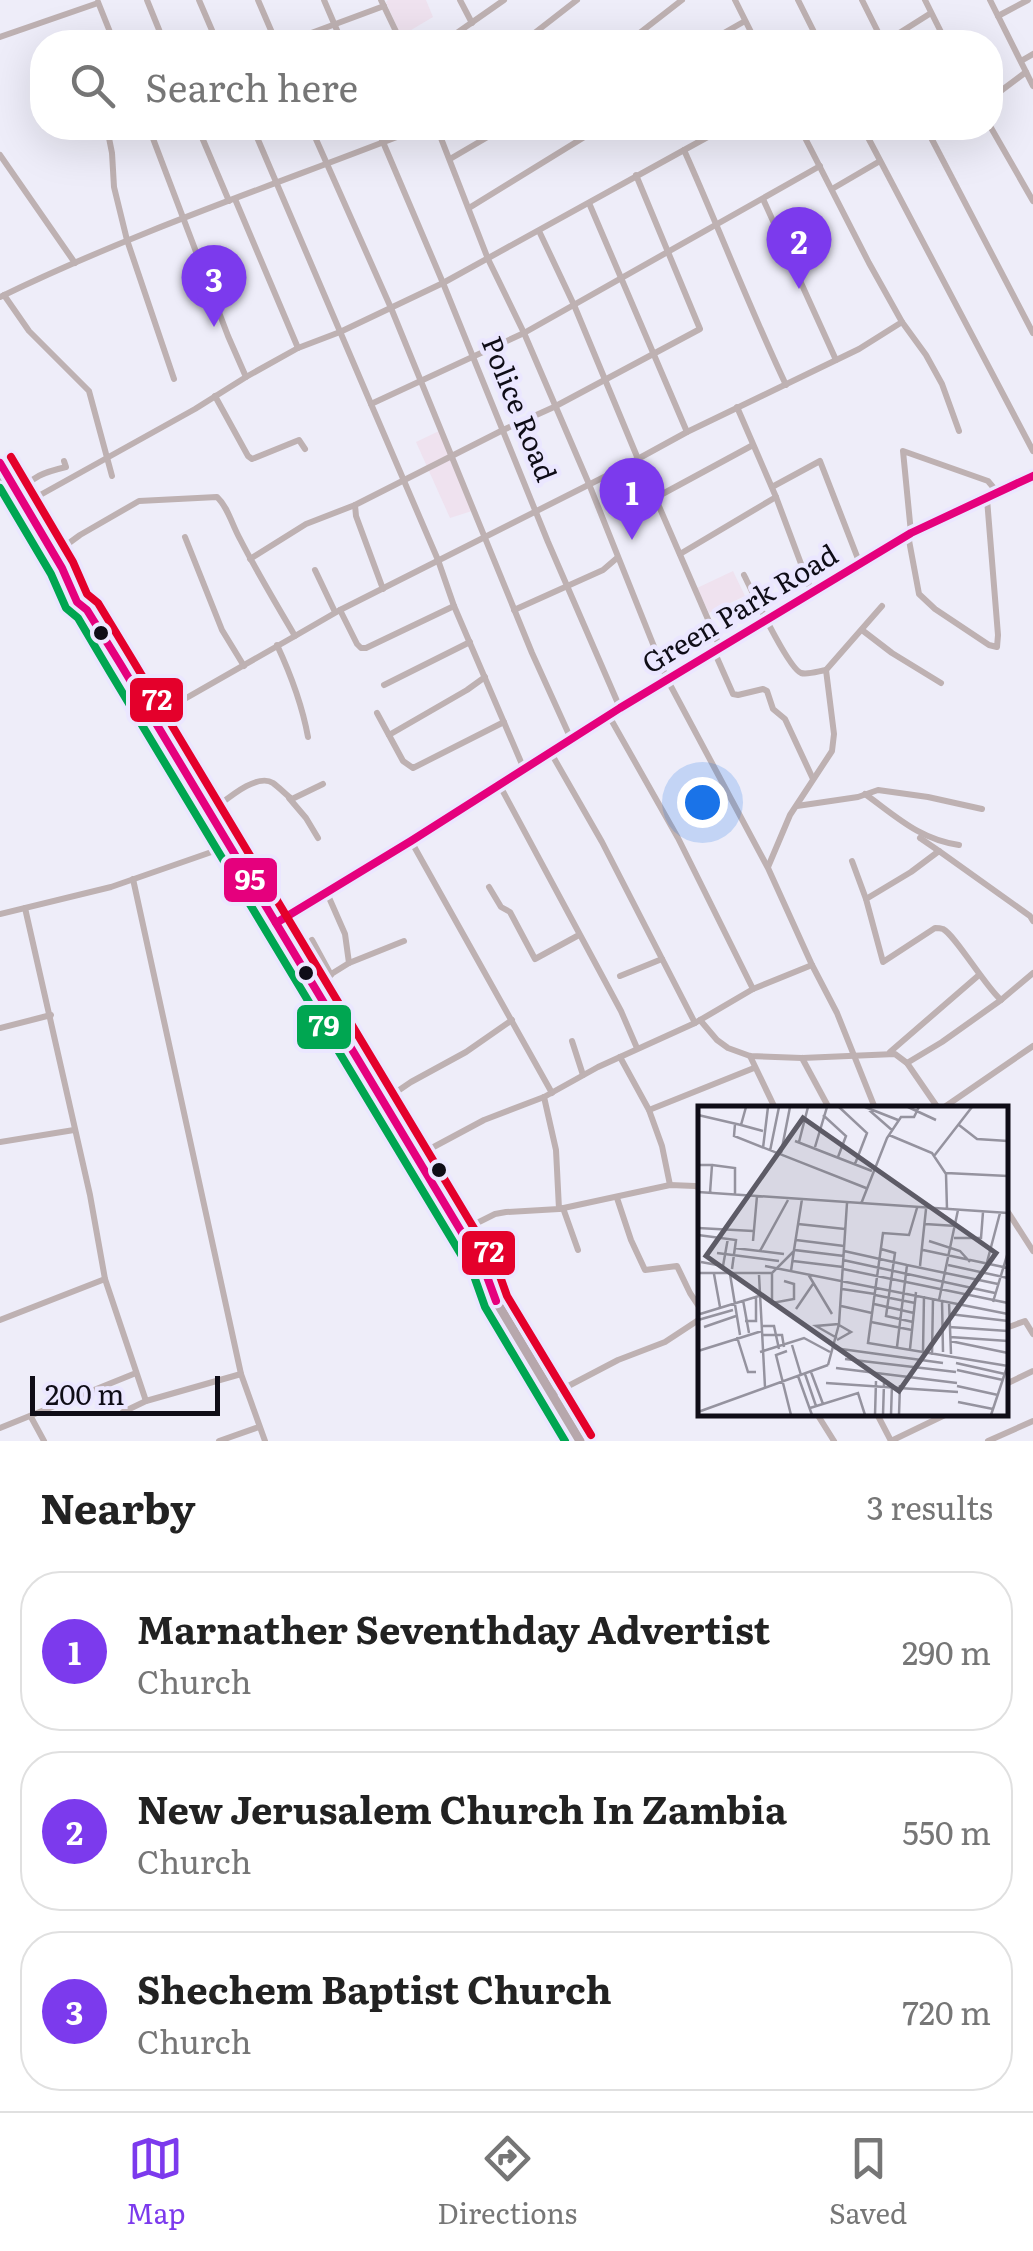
<!DOCTYPE html>
<style>
body{margin:0;font-family:Literata,serif;background:#f6f6f6;color:#222}
.scale{position:absolute;left:30px;bottom:25px;width:190px;box-sizing:border-box;padding-left:10px;border:5px solid #0f0d17;border-top:0;font-size:28px;line-height:35px;white-space:nowrap;color:#0f0d17;-webkit-text-stroke:8px #ebe7ff;paint-order:stroke}
.you{position:absolute;left:702px;top:802px;width:35px;height:35px;margin:-25px;border:8px solid #fff;border-radius:50%;background:#1a73e8;box-shadow:0 0 0 15px #1a73e833}
.badge{display:grid;place-items:center;width:65px;height:65px;border-radius:50%;background:#7c3aed;color:#fff;font-size:32px;font-weight:700}
.pin{position:absolute;translate:-50% -82px;filter:drop-shadow(0 2px 5px #0008)}
.pin::after{content:'';position:absolute;top:52px;width:35px;height:30px;background:inherit;clip-path:polygon(0 0,100% 0,50% 100%)}
.list{margin:0;padding:0;list-style:none}
h2{display:flex;justify-content:space-between;align-items:center;height:130px;margin:0;padding:0 40px;font-size:42px}
h2 small{font-size:32px;font-weight:400;color:#767676}
.list li{display:grid;grid-template-columns:65px 1fr auto;gap:30px;align-items:center;box-sizing:border-box;height:160px;margin:0 20px 20px;padding:0 20px;border:2px solid #e0e0e0;border-radius:40px}
.list b{display:block;font-size:38px;white-space:nowrap}
.list p{margin:0;font-size:32px;white-space:nowrap;color:#767676}
.list em{font-size:32px;font-style:normal;color:#767676}
.icon{flex:none;width:55px;height:55px;fill:none;stroke:currentColor;stroke-width:2;stroke-linecap:round;stroke-linejoin:round}
.map{position:relative;flex:none;width:1033px;height:1441px;overflow:hidden}
.search{position:absolute;background:#fff;box-shadow:0 10px 40px #0002;left:30px;right:30px;top:30px;height:110px;display:flex;align-items:center;gap:25px;box-sizing:border-box;padding:0 35px;border-radius:40px;color:#767676;font-size:38px}
.sheet{height:670px;background:#fff}
nav{display:flex;justify-content:space-around;align-items:center;box-sizing:border-box;height:140px;border-top:2px solid #e0e0e0;background:#fff;font-size:28px;color:#767676}
nav a{display:grid;justify-items:center;gap:5px}
nav .on{color:#7c3aed}
.map>svg:first-child{display:block}
.education{fill:#efe2ef}
.lines{fill:none;stroke-linecap:round;stroke-linejoin:round}
.minor{stroke:#beb1b2;stroke-width:6}
.primary{stroke:#b7a7ac;stroke-width:9}
.bus-1-casing{stroke:#ebe7ff;stroke-width:15}
.bus-2-casing{stroke:#ebe7ff;stroke-width:15}
.bus-3-casing{stroke:#ebe7ff;stroke-width:15}
.bus-1{stroke:#e5007d;stroke-width:8}
.bus-2{stroke:#00a651;stroke-width:8}
.bus-3{stroke:#e4002b;stroke-width:8}
.bus-dot{fill:#0f0d17;stroke:#ebe7ff;stroke-width:4}
.labels{text-anchor:middle;stroke-width:9;stroke-linejoin:round;paint-order:stroke}
.street-label{font-size:28px;fill:#0f0d17;stroke:#ebe7ff}
.inset-road{fill:none;stroke:#95939f;stroke-width:2.5}
.view{fill:#5d5b66;fill-opacity:0.15;stroke:#5d5b66;stroke-width:5}
.inset-edge{fill:none;stroke:#0f0d17;stroke-width:5}
.line-badge{stroke:#ebe7ff;stroke-width:4}
.badge-label{font-size:28px;text-anchor:middle;font-weight:bold;fill:#fff}
</style>
<div class="map">
<svg width="1033" height="1441" viewBox="0 0 1033 1441">
<rect width="100%" height="100%" fill="#eeedf9"/>
<g class="education">
<polygon points="388,0 426,0 433,17 401,36 386,2"/>
<polygon points="439,431 472,511 450,518 416,442"/>
<polygon points="733,571 745,596 709,613 697,588"/>
</g>
<g class="lines">
<g class="minor">
<polyline points="147,0 164,42"/>
<polyline points="199,0 217,42"/>
<polyline points="258,0 276,42"/>
<polyline points="324,0 342,42"/>
<polyline points="381,0 401,42"/>
<polyline points="460,0 472,23"/>
<polyline points="735,0 756,42"/>
<polyline points="798,0 819,42"/>
<polyline points="862,0 883,42"/>
<polyline points="925,0 946,42"/>
<polyline points="990,0 1033,86"/>
<polyline points="98,2 114,42"/>
<polyline points="998,16 1028,0"/>
<polyline points="0,37 98,3"/>
<polyline points="287,42 384,6"/>
<polyline points="444,42 504,0"/>
<polyline points="523,42 577,0"/>
<polyline points="628,42 682,0"/>
<polyline points="708,42 745,21"/>
<polyline points="800,42 815,35"/>
<polyline points="885,42 931,13"/>
<polyline points="1021,61 1033,54"/>
<polyline points="990,99 1026,72"/>
<polyline points="990,126 1033,201"/>
<polyline points="107,128 112,153 114,187 127,240 174,379"/>
<polyline points="149,128 228,336 246,377"/>
<polyline points="198,128 229,201"/>
<polyline points="253,128 371,404 524,333 820,166"/>
<polyline points="311,128 391,308 532,653 571,739"/>
<polyline points="377,128 443,283 548,542 620,708"/>
<polyline points="437,128 488,259 524,333 589,484 667,679 768,868 812,965 837,1013 875,1108"/>
<polyline points="863,128 1033,451"/>
<polyline points="926,128 1033,333"/>
<path d="M684,150C719,228 749,307 786,385"/>
<polyline points="0,155 75,263"/>
<polyline points="450,159 503,128"/>
<polyline points="832,189 880,161"/>
<polyline points="235,199 298,348"/>
<polyline points="763,199 836,360"/>
<polyline points="589,203 687,432"/>
<polyline points="469,208 599,128"/>
<polyline points="539,231 574,305 638,459"/>
<polyline points="4,295 29,331 89,391 112,476"/>
<path d="M0,297C136,231 280,183 420,128"/>
<polyline points="902,322 926,355 942,384 959,431"/>
<polyline points="215,396 248,456 252,459 299,440 305,449"/>
<polyline points="371,404 438,560 454,606 524,769"/>
<polyline points="737,407 776,497 812,593"/>
<polyline points="634,461 658,504 720,647"/>
<polyline points="772,487 820,461 860,564"/>
<path d="M19,495C31,476 45,472 66,467L64,461"/>
<polyline points="655,498 753,445"/>
<polyline points="24,504 195,409 246,377 298,348 340,332 443,283 724,128"/>
<polyline points="911,533 903,451 988,481 998,493"/>
<polyline points="908,535 919,594 935,609 989,645 997,647 998,635 987,499"/>
<polyline points="185,537 222,630 244,666"/>
<path d="M54,554L80,535L139,501L217,497C228,507 232,525 240,539C257,572 276,604 295,636L340,610L614,472L687,432L859,349L902,322L869,263L800,128"/>
<polyline points="680,554 776,497"/>
<polyline points="250,559 306,524 355,505"/>
<polyline points="315,570 335,612"/>
<path d="M744,575C752,591 788,668 801,673C808,675 819,671 826,670"/>
<polyline points="383,589 356,516 355,505 503,430 554,407 700,329 636,175"/>
<polyline points="340,610 357,644 361,648 366,648 454,606"/>
<polyline points="514,610 603,570 617,558"/>
<polyline points="862,630 892,653 941,683"/>
<path d="M277,645C291,675 302,704 308,737"/>
<polyline points="714,651 733,694 738,695 763,689 767,691 773,709 785,719 813,779"/>
<polyline points="384,685 470,642"/>
<polyline points="377,713 403,761 413,768 504,722"/>
<polyline points="609,716 678,838 753,989"/>
<polyline points="153,717 295,636"/>
<polyline points="389,735 467,690 485,677"/>
<polyline points="551,753 602,842 695,1023 753,989 812,965"/>
<polyline points="499,784 621,1011 637,1048"/>
<path d="M865,794C897,817 919,839 959,845"/>
<polyline points="289,798 306,818 318,838"/>
<polyline points="797,806 858,797 878,790 928,797 982,809"/>
<path d="M210,812C224,802 256,772 273,783C280,788 286,795 292,799L323,784"/>
<polyline points="920,838 939,851"/>
<polyline points="411,841 552,1093"/>
<polyline points="852,861 866,899"/>
<polyline points="768,867 790,815 832,751 834,734 826,670 882,606"/>
<polyline points="133,879 241,1374 265,1441"/>
<polyline points="489,887 501,907 510,912 535,959 579,935"/>
<polyline points="327,893 345,934 349,963"/>
<polyline points="25,908 90,1195 105,1279 146,1401"/>
<polyline points="0,914 111,887 223,848"/>
<path d="M1033,921L1030,916L939,851L911,872L866,899L883,962L935,928C937,928 940,928 943,929C955,935 985,986 1001,1000L1033,973"/>
<polyline points="276,923 411,841 620,708 888,547 911,533 1033,476"/>
<polyline points="312,940 331,975"/>
<polyline points="620,976 662,959"/>
<polyline points="312,986 349,963 404,941"/>
<polyline points="700,1020 717,1040 728,1048 750,1056 802,1058 895,1054 907,1063 938,1108"/>
<polyline points="0,1028 51,1015"/>
<polyline points="572,1041 583,1075"/>
<polyline points="890,1052 979,975"/>
<polyline points="750,1056 775,1108"/>
<polyline points="620,1057 649,1110 662,1146 670,1185"/>
<polyline points="802,1058 829,1108"/>
<polyline points="907,1063 942,1042 1001,1000"/>
<polyline points="396,1092 430,1149"/>
<polyline points="544,1097 556,1150 559,1209"/>
<polyline points="383,1101 411,1082 466,1052 512,1020"/>
<polyline points="943,1108 1033,1046"/>
<polyline points="649,1110 754,1068"/>
<polyline points="0,1142 74,1130"/>
<polyline points="413,1158 484,1120 544,1097 598,1067 695,1023"/>
<polyline points="617,1198 631,1240 645,1270 677,1266 690,1293 700,1308"/>
<polyline points="563,1208 578,1250"/>
<polyline points="1006,1209 1033,1251"/>
<polyline points="461,1231 495,1214 506,1212 559,1209 670,1185 695,1186 700,1188"/>
<polyline points="1006,1271 1007,1270"/>
<polyline points="0,1320 105,1279"/>
<polyline points="1006,1328 1025,1321 1033,1334"/>
<polyline points="1006,1384 1033,1371"/>
<polyline points="553,1394 618,1360 665,1342 700,1319"/>
<polyline points="123,1412 146,1401 241,1374"/>
<polyline points="817,1414 834,1441"/>
<polyline points="877,1414 891,1441"/>
<polyline points="31,1417 44,1441"/>
<polyline points="0,1428 136,1373"/>
<polyline points="219,1441 259,1427"/>
<polyline points="891,1441 947,1414"/>
<polyline points="988,1441 1033,1421"/>
</g>
<g class="primary">
<polyline points="0,463 62,568 70,587"/>
<polyline points="0,476 477,1275 496,1301 580,1441"/>
<polyline points="76,602 87,610 121,665 485,1271 494,1293"/>
</g>
<defs>
<g id="bus-1">
<polyline points="0,463 62,568 77,602 87,610 121,665 485,1271 496,1301"/>
<polyline points="276,923 411,841 620,708 911,533 1033,476"/>
</g>
<polyline id="bus-2" points="0,488 51,574 66,608 78,618 110,672 474,1276 485,1307 565,1441"/>
<polyline id="bus-3" points="11,457 73,562 87,594 98,603 132,659 496,1265 507,1296 591,1435"/>
</defs>
<use href="#bus-1" class="bus-1-casing"/>
<use href="#bus-2" class="bus-2-casing"/>
<use href="#bus-3" class="bus-3-casing"/>
<use href="#bus-1" class="bus-1"/>
<use href="#bus-2" class="bus-2"/>
<use href="#bus-3" class="bus-3"/>
</g>
<g class="bus-dot">
<circle cx="101" cy="633" r="9"/>
<circle cx="306" cy="973" r="9"/>
<circle cx="439" cy="1170" r="9"/>
</g>
<g class="labels">
<g class="street-label">
<text transform="translate(519 409) rotate(68)" y="10">Police Road</text>
<text transform="translate(740 609) rotate(-31)" y="10">Green Park Road</text>
</g>
</g>
<g transform="translate(698 1106)">
<rect width="310" height="310" fill="#eeedf9"/>
<path class="inset-road" d="M48,1L43,19L65,25M141,1L169,27L157,58M167,1L200,14M210,1L238,14M171,4L195,25M0,9L43,19M125,9L148,30L140,51M37,18L36,30L168,82M261,19L279,33L310,35M191,29L234,47L248,68L249,103M97,35L174,65M101,36L110,1M117,41L129,1M65,42L70,1M72,45L81,1M83,47L92,1M236,50L274,1M0,59H14L12,87M14,59L37,62V88M248,67L310,70M0,86L310,107M163,98L189,32L203,11H216L221,1M219,102L211,129L185,127L170,237L310,260M100,118L147,123M227,118L258,120M0,122L55,125M0,129L38,134L34,163M256,132H283L285,106M98,134L146,140M55,135L59,90M231,135L262,145L272,156M36,142L86,148M183,143L197,147L188,210L215,216M96,144L104,93M225,144L310,162M62,145L90,94M146,145L209,159M19,147L81,155M145,154L297,187M95,155L145,161M3,156L25,160L30,132M250,159L310,172M67,160L310,208M222,160L228,103M288,160L302,107M145,163L310,197M93,165L96,144L146,150M0,167H74M16,168L22,201M32,168L42,229M110,168L134,208M61,169L67,281M86,175L96,178V193L74,197V167L96,145M144,183L177,188M177,189L217,197M45,194L51,227M241,194L260,104M244,194L245,246M251,196L253,248M295,196L310,146M176,198L216,207M143,200L174,207M98,203L115,178M2,208L61,190M251,208L310,215M0,214L35,204M47,215H58V190M173,216L214,224M65,220H76L81,243M6,221L38,210M251,221L310,225M65,229H84L86,241M39,231L50,266H58M252,231L310,235M139,232L118,220L141,218M139,234L153,226L141,219M252,235L310,247M94,239L103,269M199,241L209,159L300,178M136,242L245,257M212,243L218,186M0,245L64,225M89,245L78,249L93,309M225,245L226,190M62,246L106,232L132,246M234,249L235,192M147,253L258,266M258,257L307,268M130,259L141,218L149,97M138,262L259,277M259,264L305,274M113,266L125,298M107,268L118,300M100,270L114,309M128,277L260,286M259,280L300,289M260,296L295,303M112,302L160,287L167,309M0,306L130,259M177,309L178,275M185,309L186,277M193,309L194,278M201,309L202,279M293,309L309,261"/>
<path class="view" d="M105,12L298,147L201,285L8,150Z"/>
<rect width="310" height="310" class="inset-edge"/>
</g>
<g class="line-badge">
<rect x="128" y="676" width="57" height="48" rx="10" fill="#e4002b"/>
<rect x="222" y="856" width="57" height="48" rx="10" fill="#e5007d"/>
<rect x="295" y="1003" width="58" height="48" rx="10" fill="#00a651"/>
<rect x="460" y="1229" width="57" height="48" rx="10" fill="#e4002b"/>
</g>
<g class="badge-label">
<text x="157" y="710">72</text>
<text x="250" y="890">95</text>
<text x="324" y="1036">79</text>
<text x="489" y="1262">72</text>
</g>
</svg>
<div class="scale">200 m</div>
<div class="you"></div>
<div class="pin badge" style="left:632px;top:540px">1</div>
<div class="pin badge" style="left:799px;top:289px">2</div>
<div class="pin badge" style="left:214px;top:327px">3</div>
<div class="search"><svg class="icon" aria-label="search" viewBox="0 0 24 24"><circle cx="10" cy="10" r="6"/><path d="M15 15l6 6"/></svg>Search here</div>
</div>
<section class="sheet">
<h2>Nearby<small>3 results</small></h2>
<ul class="list">
<li><span class="badge">1</span><div><b>Marnather Seventhday Advertist</b><p>Church</p></div><em>290 m</em></li>
<li><span class="badge">2</span><div><b>New Jerusalem Church In Zambia</b><p>Church</p></div><em>550 m</em></li>
<li><span class="badge">3</span><div><b>Shechem Baptist Church</b><p>Church</p></div><em>720 m</em></li>
</ul>
</section>
<nav>
<a class="on"><svg class="icon" aria-label="map" viewBox="0 0 24 24"><path d="M3 6l6-2 6 2 6-2v14l-6 2-6-2-6 2zM9 4v14M15 6v14"/></svg>Map</a>
<a><svg class="icon" aria-label="directions" viewBox="0 0 24 24"><path d="M12 3l9 9-9 9-9-9zM9 14v-3h6M13 9l2 2-2 2"/></svg>Directions</a>
<a><svg class="icon" aria-label="saved" viewBox="0 0 24 24"><path d="M7 4h10v16l-5-4-5 4z"/></svg>Saved</a>
</nav>
